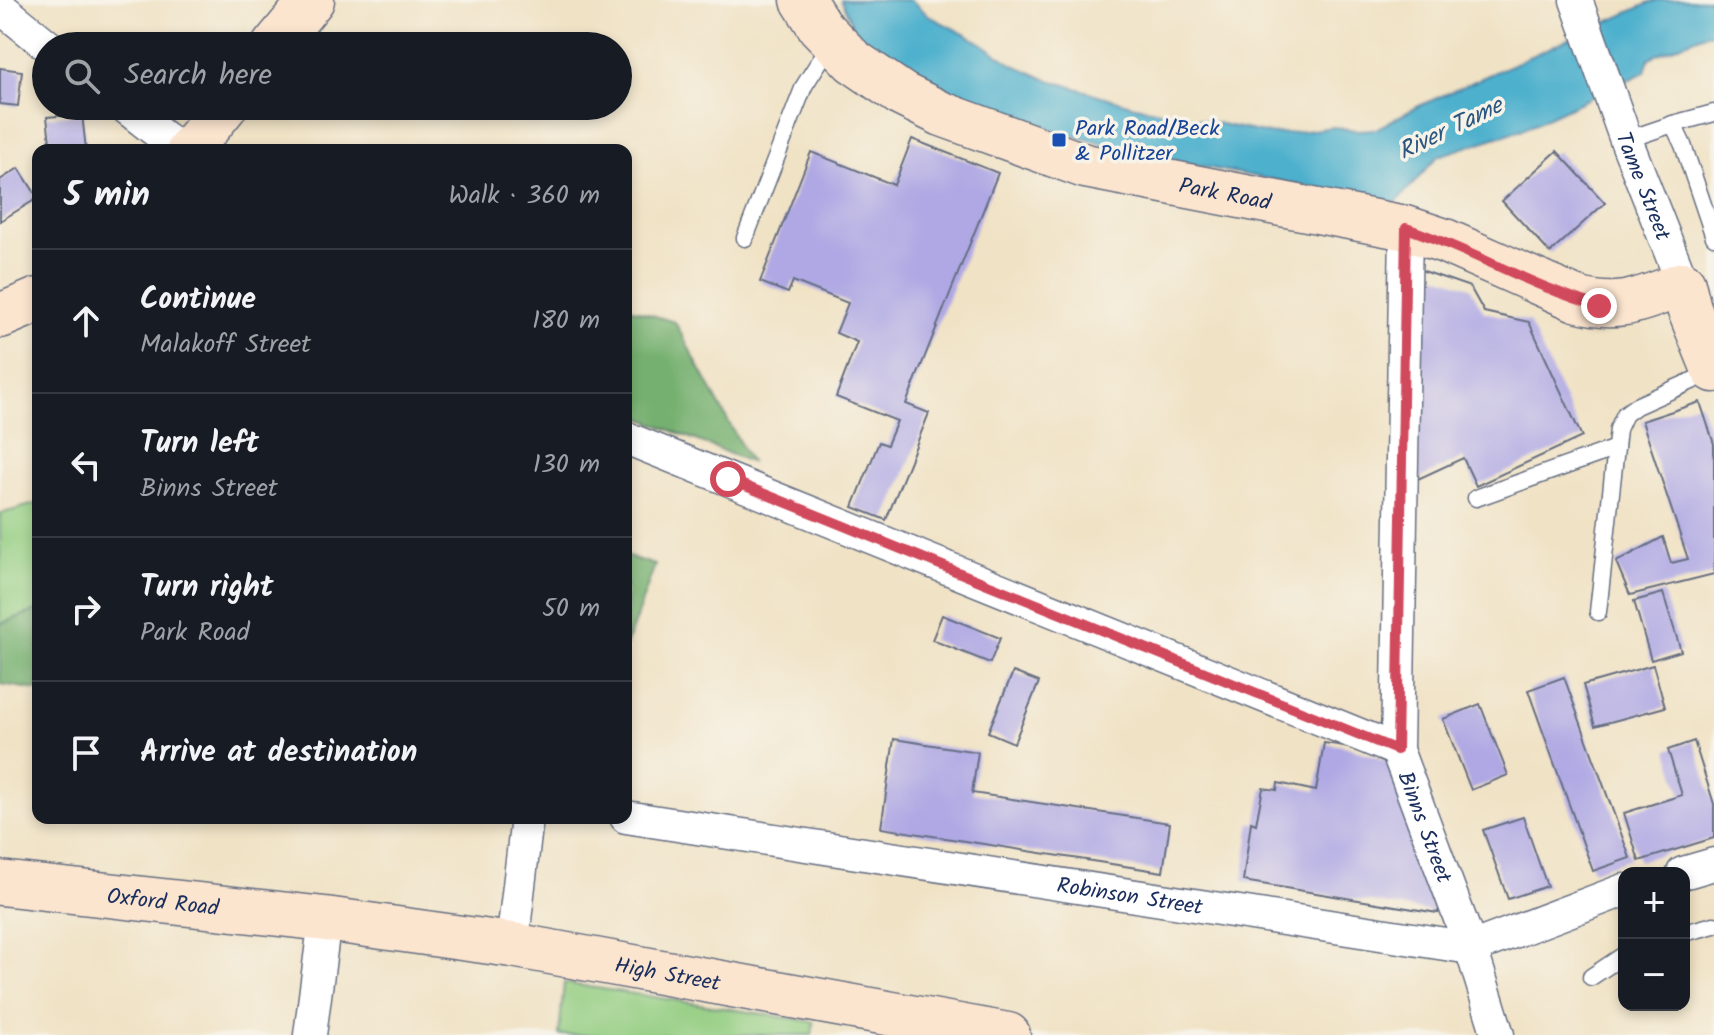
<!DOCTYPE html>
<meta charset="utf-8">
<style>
body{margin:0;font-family:Kalam,sans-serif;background:#242831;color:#f1f3f6}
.controls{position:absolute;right:24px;bottom:24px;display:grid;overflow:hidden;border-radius:16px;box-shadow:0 4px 12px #0003}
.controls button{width:72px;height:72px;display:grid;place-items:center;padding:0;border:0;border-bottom:2px solid #363941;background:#171b24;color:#f1f3f6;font:40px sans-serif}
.stop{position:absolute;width:24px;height:24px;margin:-18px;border:6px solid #d1495b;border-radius:50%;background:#fff}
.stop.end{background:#d1495b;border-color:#fff;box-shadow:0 2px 8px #0008}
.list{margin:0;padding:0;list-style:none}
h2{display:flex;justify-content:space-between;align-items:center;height:104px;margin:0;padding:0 32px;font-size:34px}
h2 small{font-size:26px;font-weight:400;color:#9ea1a6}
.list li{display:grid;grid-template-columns:52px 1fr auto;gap:24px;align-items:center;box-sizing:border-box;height:144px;padding:0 32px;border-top:2px solid #363941}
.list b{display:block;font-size:30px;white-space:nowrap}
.list p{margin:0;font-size:26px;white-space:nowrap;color:#9ea1a6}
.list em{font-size:26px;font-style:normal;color:#9ea1a6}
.icon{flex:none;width:44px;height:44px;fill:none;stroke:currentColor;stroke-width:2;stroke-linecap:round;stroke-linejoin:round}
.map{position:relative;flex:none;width:1714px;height:1035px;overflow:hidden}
.search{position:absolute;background:#171b24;box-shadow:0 4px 12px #0003;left:32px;top:32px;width:600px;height:88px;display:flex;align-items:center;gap:20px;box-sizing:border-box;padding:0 28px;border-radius:44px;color:#9ea1a6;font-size:30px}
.panel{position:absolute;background:#171b24;box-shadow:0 4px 12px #0003;left:32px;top:144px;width:600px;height:680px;border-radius:16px}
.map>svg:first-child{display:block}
.green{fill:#93cd81;stroke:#577e70;stroke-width:2}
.forest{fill:#76b06f;stroke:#487066;stroke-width:2}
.water{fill:#4eb0cd;stroke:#347096;stroke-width:2}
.building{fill:#afa8e4}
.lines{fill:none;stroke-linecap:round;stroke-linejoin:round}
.service-casing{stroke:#666e82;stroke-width:19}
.minor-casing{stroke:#666e82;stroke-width:35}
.secondary-casing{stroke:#666e82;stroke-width:47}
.service{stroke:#fff;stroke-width:16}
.minor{stroke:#fff;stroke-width:32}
.secondary{stroke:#fce5cf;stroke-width:44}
.route{stroke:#d1495b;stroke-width:10}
.transit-dot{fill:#1a4fb4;stroke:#f7f3e8;stroke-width:3}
.labels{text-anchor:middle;stroke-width:7;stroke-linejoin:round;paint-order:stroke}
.transit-label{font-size:22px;fill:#164399;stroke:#f7f3e8;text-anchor:start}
.street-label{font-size:22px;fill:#1b2f5e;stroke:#f7f3e8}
.water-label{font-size:24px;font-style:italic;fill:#2a567f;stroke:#f7f3e8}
</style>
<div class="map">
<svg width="1714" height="1035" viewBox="0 0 1714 1035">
<rect width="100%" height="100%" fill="#f7f3e8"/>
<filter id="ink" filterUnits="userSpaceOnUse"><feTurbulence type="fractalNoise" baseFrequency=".0125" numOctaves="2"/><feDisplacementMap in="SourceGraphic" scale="16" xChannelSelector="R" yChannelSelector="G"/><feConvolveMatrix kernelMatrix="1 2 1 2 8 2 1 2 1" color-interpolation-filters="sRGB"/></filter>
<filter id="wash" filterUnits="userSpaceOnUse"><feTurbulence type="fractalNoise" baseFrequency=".006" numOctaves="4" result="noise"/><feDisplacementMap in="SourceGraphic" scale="32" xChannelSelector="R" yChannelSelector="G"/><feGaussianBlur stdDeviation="1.8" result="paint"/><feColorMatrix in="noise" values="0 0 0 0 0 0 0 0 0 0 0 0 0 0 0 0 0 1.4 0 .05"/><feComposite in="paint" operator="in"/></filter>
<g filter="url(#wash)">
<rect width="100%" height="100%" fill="#f0e2c5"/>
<g class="green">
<polygon points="38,503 38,610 0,624 0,514"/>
<polygon points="564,983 814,1022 812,1035 559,1035"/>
</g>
<g class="forest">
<polygon points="626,307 675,322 750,462 626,412"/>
<polygon points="626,556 655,565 626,646"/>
<polygon points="38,610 38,690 0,684 0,624"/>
</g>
<polygon class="water" points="841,0 911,0 929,16 978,41 1014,65 1043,78 1131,105 1268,134 1291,133 1333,127 1357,130 1376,129 1417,107 1656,0 1714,0 1714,35 1707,33 1649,58 1645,72 1523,129 1438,156 1396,203 1162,159 1040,127 959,98 903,70 859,41"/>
<g id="blocks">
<g class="building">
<polygon points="0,68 22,71 18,106 0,104"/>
<polygon points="82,114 86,150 51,150 47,117"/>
<polygon points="912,139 998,173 906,404 929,413 886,520 853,507 879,442 887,445 897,421 836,397 857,342 836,333 848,303 793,281 788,293 760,282 811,152 894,185"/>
<polygon points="1557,151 1605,203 1550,253 1502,201"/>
<polygon points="19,168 38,198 0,221 0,180"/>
<polygon points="1418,269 1470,287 1484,312 1529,322 1582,437 1476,486 1463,458 1418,479"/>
<polygon points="1700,402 1714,444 1714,574 1630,595 1616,562 1663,537 1671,563 1688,559 1642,421"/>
<polygon points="1663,593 1681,651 1651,660 1634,601"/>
<polygon points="942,615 1000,638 990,663 932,640"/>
<polygon points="1653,665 1665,707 1595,726 1583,685"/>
<polygon points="1013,672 1039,682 1014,743 988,732"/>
<polygon points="1564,677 1630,858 1593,871 1528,690"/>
<polygon points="1480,704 1508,775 1471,790 1443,719"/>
<polygon points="894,739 978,752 972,793 1170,823 1163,872 881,828"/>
<polygon points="1694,741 1714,804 1714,838 1639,861 1624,813 1682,795 1668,750"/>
<polygon points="1324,743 1345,746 1394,764 1440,904 1438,913 1243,881 1251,822 1256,824 1263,788 1277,790 1278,783 1316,791"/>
<polygon points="1523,817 1547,886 1508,899 1483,830"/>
</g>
</g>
</g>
<g filter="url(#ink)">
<use href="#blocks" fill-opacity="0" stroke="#666e82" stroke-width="2"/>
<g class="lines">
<defs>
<g id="service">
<polyline points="1673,124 1714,113"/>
<polyline points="1626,140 1673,124 1683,145 1714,237"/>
<polyline points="745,238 804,86 831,43"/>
<polyline points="1476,498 1616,448"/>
<polyline points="1598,612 1618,429 1625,414 1636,406 1712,372"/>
<polyline points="1684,933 1714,925"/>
<polyline points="1591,977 1624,955"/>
</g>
<g id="minor">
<path id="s1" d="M1576,0L1626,140L1683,284"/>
<polyline points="0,7 48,46"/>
<polyline points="124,106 180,150"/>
<path id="s2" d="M1406,228L1397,750L1471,948L1498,1035"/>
<polyline points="626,438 1397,750"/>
<path id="s3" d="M626,817L1471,948L1624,890"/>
<polyline points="1683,873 1714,864"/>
<polyline points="512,945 527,818"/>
<polyline points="310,1035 325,919"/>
</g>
<g id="secondary">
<path id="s4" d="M803,0L820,27L853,61L903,95L942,114L1085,166L1406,228L1445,241L1576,299C1621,312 1641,299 1683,284L1689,308L1714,370"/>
<polyline points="274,46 312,0"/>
<polyline points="189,150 225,106"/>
<polyline points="0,316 38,300"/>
<path id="s5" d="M0,883L325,919L512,945L1008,1035"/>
</g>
</defs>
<use href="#service" class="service-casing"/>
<use href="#minor" class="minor-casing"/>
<use href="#secondary" class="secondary-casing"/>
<use href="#service" class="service"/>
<use href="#minor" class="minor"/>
<use href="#secondary" class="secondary"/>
</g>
</g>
<g class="lines" filter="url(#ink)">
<path class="route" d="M728,479L1397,750L1406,228C1472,250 1532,287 1599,306"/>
</g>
<rect class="transit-dot" x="1051" y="132" width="16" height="16" rx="4"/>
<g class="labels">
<g class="transit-label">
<text x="1075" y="135">Park Road/Beck<tspan x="1075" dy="25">&amp; Pollitzer</tspan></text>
</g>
<g class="street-label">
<text dy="8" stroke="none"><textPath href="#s1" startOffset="198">Tame Street</textPath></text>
<text dy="8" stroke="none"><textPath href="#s4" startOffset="478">Park Road</textPath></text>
<text dy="8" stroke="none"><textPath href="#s2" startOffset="604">Binns Street</textPath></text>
<text dy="8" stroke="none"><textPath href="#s3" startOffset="510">Robinson Street</textPath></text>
<text dy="8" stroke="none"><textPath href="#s5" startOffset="164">Oxford Road</textPath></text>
<text dy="8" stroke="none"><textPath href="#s5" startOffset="674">High Street</textPath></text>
</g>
<g class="water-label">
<text transform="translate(1450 128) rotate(-26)" y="8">River Tame</text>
</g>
</g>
</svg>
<div class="controls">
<button>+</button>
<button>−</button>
</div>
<div class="stop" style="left:728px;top:479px"></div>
<div class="stop end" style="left:1599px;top:306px"></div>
<div class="search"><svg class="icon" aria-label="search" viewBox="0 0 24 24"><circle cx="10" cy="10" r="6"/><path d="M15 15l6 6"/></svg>Search here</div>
<section class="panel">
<h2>5 min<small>Walk · 360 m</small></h2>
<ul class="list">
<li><svg class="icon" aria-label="ahead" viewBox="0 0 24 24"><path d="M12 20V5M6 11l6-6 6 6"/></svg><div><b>Continue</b><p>Malakoff Street</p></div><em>180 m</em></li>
<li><svg class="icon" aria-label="left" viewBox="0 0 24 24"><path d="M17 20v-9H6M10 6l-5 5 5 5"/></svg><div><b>Turn left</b><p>Binns Street</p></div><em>130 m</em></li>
<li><svg class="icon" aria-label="right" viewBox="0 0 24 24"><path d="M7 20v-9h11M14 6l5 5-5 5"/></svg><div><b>Turn right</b><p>Park Road</p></div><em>50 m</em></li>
<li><svg class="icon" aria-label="arrive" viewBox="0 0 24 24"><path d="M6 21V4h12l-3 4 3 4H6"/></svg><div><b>Arrive at destination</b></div></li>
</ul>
</section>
</div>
